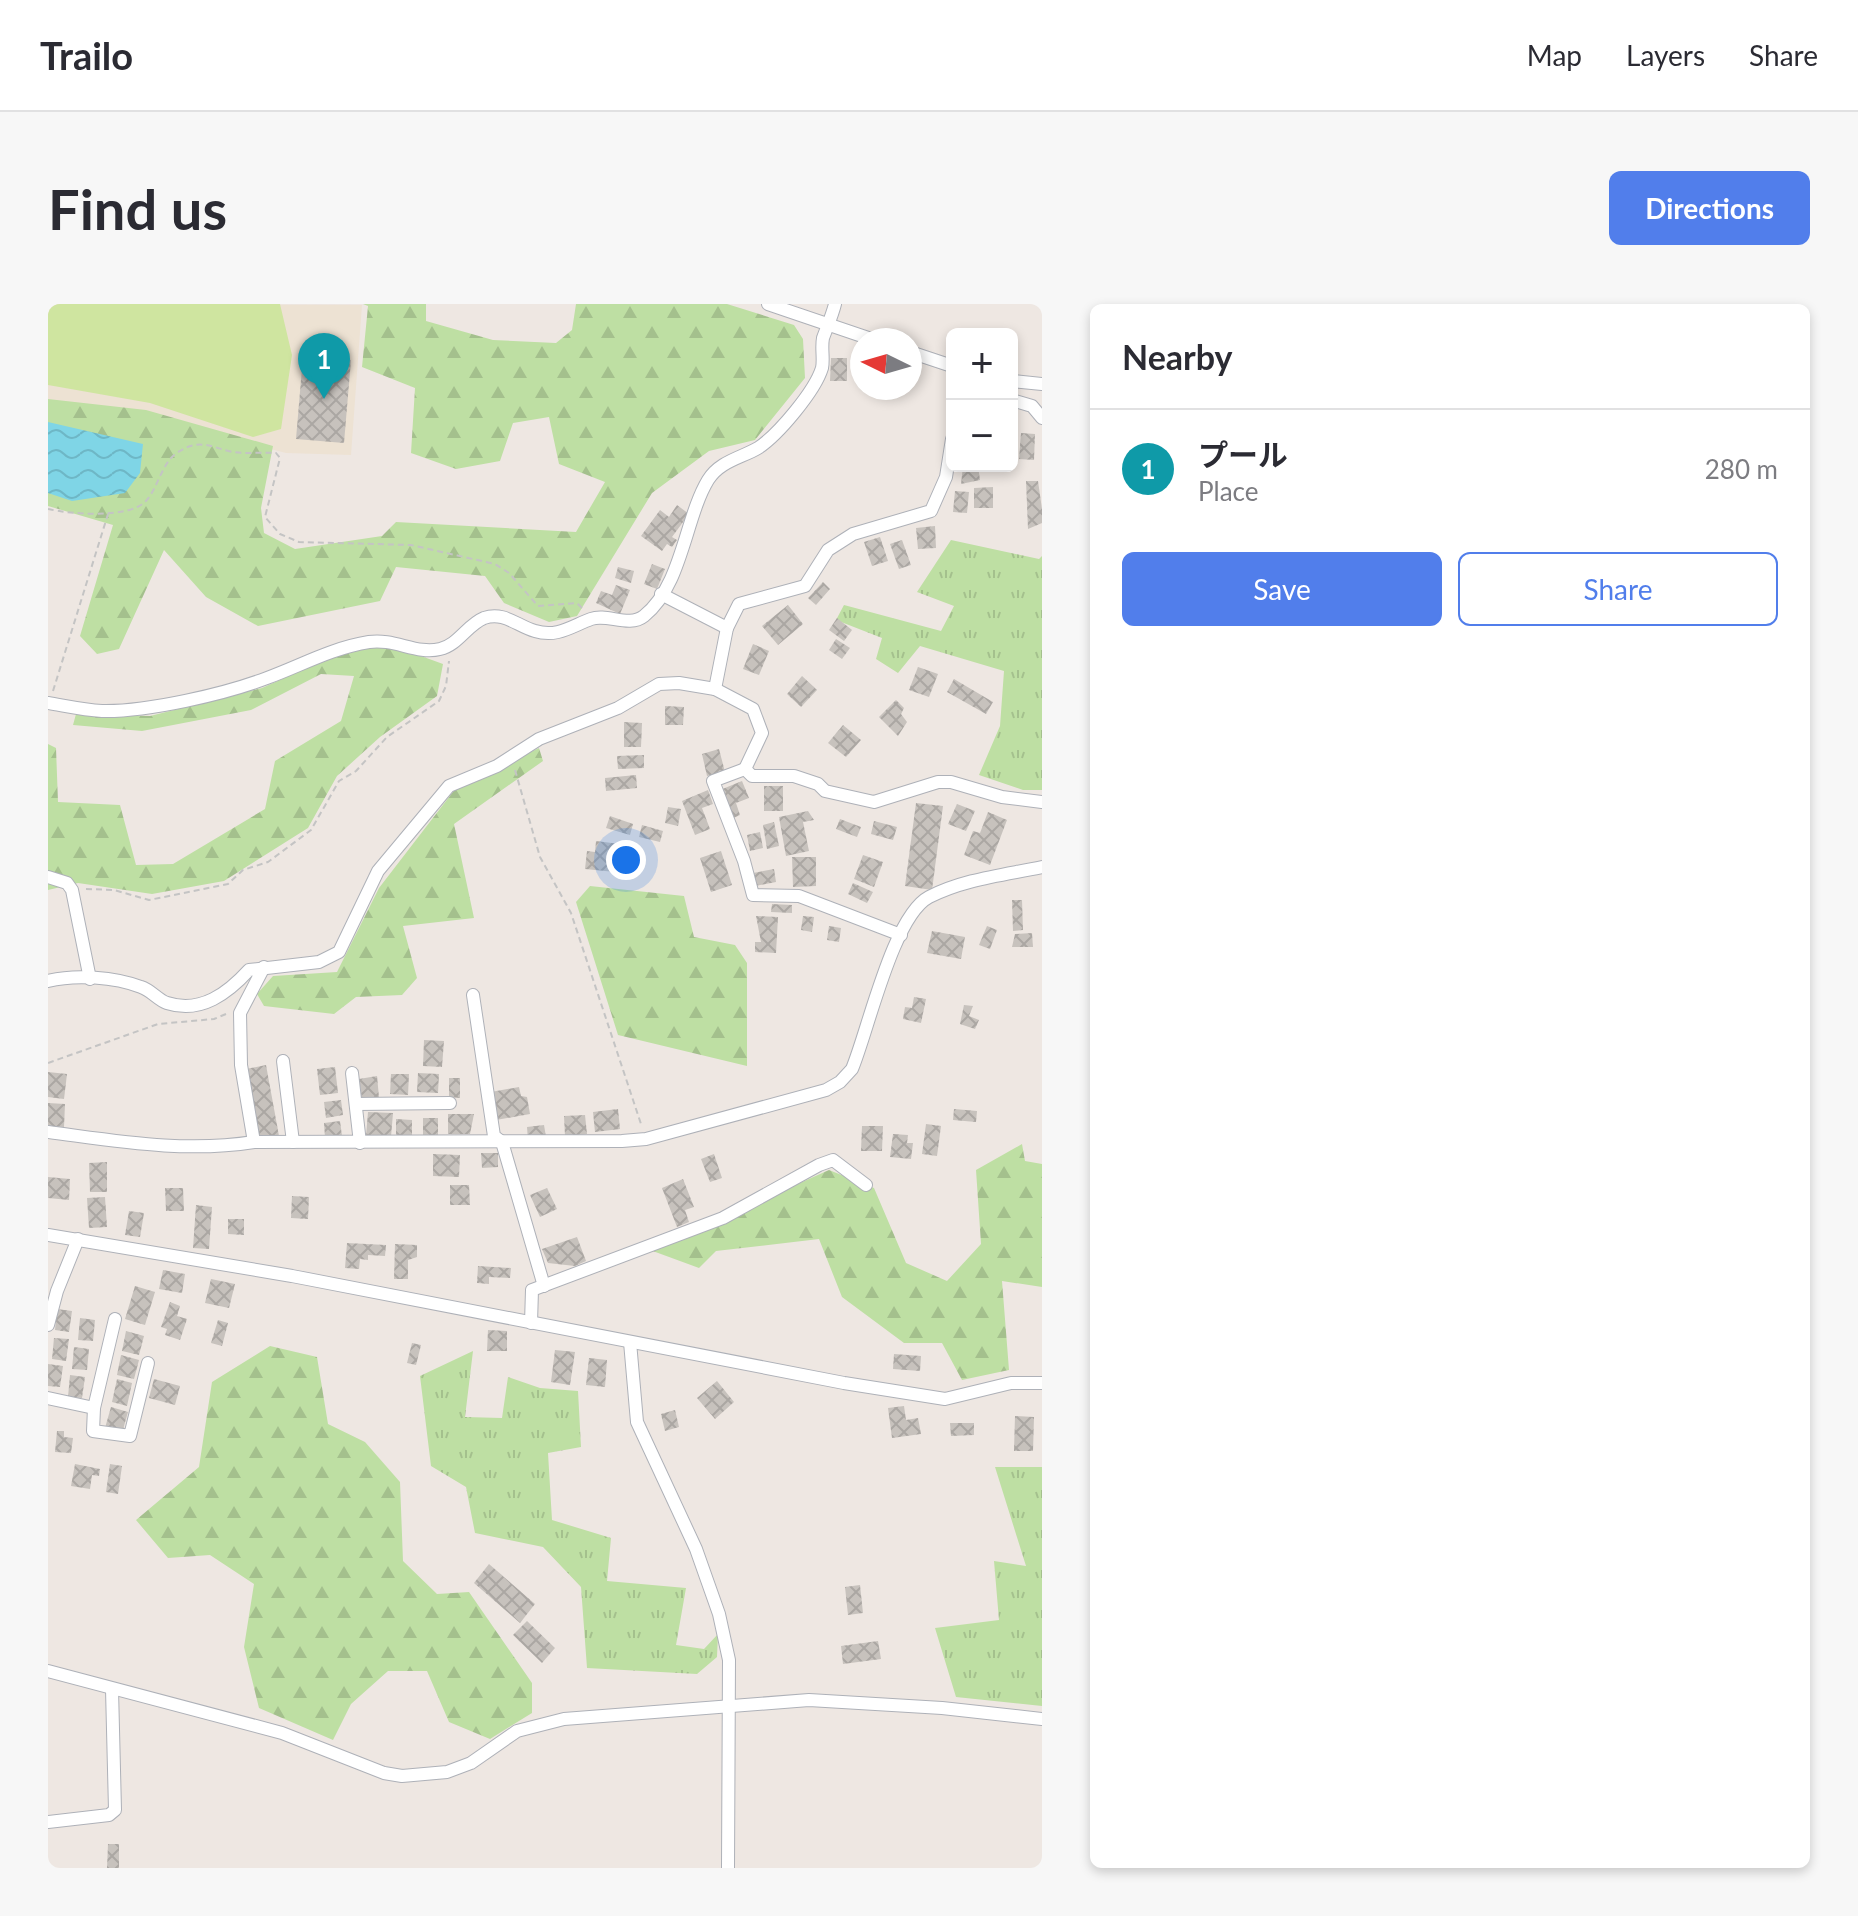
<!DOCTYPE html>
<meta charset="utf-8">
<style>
body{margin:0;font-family:Lato,"Noto Sans JP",sans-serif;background:#f7f7f7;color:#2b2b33}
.controls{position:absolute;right:24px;top:24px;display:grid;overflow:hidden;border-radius:12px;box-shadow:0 4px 12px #0003}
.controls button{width:72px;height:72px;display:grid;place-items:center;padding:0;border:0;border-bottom:2px solid #e1e1e2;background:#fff;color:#2b2b33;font:40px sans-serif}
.compass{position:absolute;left:802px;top:24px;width:72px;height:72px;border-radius:50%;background:#fff;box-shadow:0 4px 12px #0003;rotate:275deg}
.you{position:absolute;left:578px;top:556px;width:28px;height:28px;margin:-20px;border:6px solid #fff;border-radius:50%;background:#1a73e8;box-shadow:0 0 0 12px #1a73e833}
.badge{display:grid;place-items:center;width:52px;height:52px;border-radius:50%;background:#517eeb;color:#fff;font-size:26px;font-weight:700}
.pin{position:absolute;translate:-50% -66px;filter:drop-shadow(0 2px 4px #0008)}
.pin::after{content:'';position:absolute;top:42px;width:28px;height:24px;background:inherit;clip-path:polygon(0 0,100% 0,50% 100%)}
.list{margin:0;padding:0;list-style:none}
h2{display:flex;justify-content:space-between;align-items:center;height:104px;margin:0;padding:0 32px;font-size:34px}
h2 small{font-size:26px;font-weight:400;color:#7c7c81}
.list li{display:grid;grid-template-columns:52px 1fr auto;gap:24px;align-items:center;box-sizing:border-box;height:120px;padding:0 32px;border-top:2px solid #e1e1e2}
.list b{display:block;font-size:30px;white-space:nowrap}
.list p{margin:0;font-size:26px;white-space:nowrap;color:#7c7c81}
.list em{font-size:26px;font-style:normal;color:#7c7c81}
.actions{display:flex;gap:16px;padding:24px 32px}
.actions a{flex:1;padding:18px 0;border:2px solid #517eeb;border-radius:12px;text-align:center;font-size:28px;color:#517eeb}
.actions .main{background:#517eeb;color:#fff}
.map{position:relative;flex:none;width:994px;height:1564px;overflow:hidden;border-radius:12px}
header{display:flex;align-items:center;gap:48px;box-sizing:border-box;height:112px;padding:0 40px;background:#fff;border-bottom:2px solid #e1e1e2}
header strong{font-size:38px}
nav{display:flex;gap:44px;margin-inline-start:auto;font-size:28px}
.intro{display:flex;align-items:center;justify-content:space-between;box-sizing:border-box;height:192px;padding:0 48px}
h1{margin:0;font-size:56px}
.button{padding:20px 36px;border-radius:12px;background:#517eeb;color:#fff;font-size:28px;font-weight:700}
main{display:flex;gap:48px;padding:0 48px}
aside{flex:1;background:#fff;border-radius:12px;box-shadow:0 4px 12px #0003}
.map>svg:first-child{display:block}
.education{fill:#ede2d3}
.grass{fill:url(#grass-tufts)}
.forest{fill:url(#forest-firs)}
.pitch{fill:#cfe5a0}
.water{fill:url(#water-waves)}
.building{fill:url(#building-cross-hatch)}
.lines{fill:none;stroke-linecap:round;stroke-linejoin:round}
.minor-casing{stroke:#aeb1b8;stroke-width:14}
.path{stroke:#c4c4c4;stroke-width:2;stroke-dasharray:6 4;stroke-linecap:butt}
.minor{stroke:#fff;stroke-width:12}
</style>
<header>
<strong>Trailo</strong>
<nav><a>Map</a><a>Layers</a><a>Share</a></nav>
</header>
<div class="intro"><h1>Find us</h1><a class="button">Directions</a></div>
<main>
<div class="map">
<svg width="994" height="1564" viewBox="0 0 994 1564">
<defs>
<pattern id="grass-tufts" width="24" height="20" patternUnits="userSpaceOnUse" patternTransform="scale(2)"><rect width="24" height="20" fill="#bedfa3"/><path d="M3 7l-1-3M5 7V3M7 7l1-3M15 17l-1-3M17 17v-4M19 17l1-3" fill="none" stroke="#a4c08d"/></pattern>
<pattern id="forest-firs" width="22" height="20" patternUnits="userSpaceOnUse" patternTransform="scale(2)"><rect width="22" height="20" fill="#bedfa3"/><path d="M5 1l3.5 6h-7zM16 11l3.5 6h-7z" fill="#a4c08d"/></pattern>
<pattern id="water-waves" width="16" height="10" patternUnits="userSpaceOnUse" patternTransform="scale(2)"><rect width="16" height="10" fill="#7fd5e6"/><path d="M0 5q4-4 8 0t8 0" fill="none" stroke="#6eb7c6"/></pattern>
<pattern id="building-cross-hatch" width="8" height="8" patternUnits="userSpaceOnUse" patternTransform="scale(2)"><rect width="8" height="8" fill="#c7c2bd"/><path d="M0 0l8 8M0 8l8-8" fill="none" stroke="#aba7a3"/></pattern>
</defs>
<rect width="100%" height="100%" fill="#eee7e2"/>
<polygon class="education" points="0,0 314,1 303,151 238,149 90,111 0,99"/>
<g class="grass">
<polygon points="903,236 991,255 994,252 994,486 975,486 931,471 952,422 956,367 872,342 850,369 828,355 834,334 788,316 796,301 893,327 906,302 869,288"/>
<polygon points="425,1047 417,1113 454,1114 460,1073 492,1084 530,1087 533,1143 500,1149 504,1216 563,1234 559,1277 638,1284 628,1341 656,1345 670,1330 669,1353 649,1370 539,1364 533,1283 495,1243 427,1229 418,1183 383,1162 372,1072"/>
<polygon points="947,1163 994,1163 994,1402 908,1393 887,1324 951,1316 946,1257 978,1262"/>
</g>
<g class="forest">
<polygon points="315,0 378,0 378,17 445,36 508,39 524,26 528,0 679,0 746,21 755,35 757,74 707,136 661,147 604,189 529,312 501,318 456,299 437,272 348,263 332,297 210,322 158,293 116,246 71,345 49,350 32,332 65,221 0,202 0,95 98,106 225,142 213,204 216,229 247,245 334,232 348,218 528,228 557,178 511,160 501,113 465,119 452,157 408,165 363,149 367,84 314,63 320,2"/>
<polygon points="340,340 395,360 389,392 332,433 289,472 260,524 176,577 104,590 30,579 0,586 0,440 8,444 10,498 72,501 88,561 125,560 217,505 227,457 293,417 306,372 273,370 203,406 94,427 25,421 28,410 102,412 214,384 294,348"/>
<polygon points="491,444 495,457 406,520 426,614 355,622 369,674 354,691 308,693 286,710 216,702 209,690 225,672 289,668 331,584 408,484"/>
<polygon points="542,582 636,592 646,633 687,641 699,659 699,762 570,731 528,598"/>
<polygon points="974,840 977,857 994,860 994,983 954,977 961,1066 914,1076 894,1039 856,1039 794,993 771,935 668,947 651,964 602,946 781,866 826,884 858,959 899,977 933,940 928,866"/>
<polygon points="222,1042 269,1053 280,1120 317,1138 352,1178 355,1257 389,1290 421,1288 484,1379 484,1409 442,1435 401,1418 379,1367 340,1367 303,1400 285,1436 211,1404 196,1343 206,1280 162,1251 120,1254 88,1216 151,1163 164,1078"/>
</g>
<polygon class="pitch" points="0,0 232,0 244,51 233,125 205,133 102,99 0,81"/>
<polygon class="water" points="0,118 95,140 92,169 77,189 24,197 0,189"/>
<g class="building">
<polygon points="255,52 303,56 296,139 248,135"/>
<polygon points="783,54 799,54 799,77 782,77"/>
<polygon points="973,129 987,130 986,156 971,155"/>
<polygon points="915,162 930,162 932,176 913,180"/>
<polygon points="978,177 990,177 994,205 994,219 980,225"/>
<polygon points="945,183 945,204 926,204 926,184"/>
<polygon points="907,187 921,188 919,209 905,208"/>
<polygon points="629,201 641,210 624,233 629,236 624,243 619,240 614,247 593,232 612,206 621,213"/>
<polygon points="887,222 888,244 870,245 868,224"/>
<polygon points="832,233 840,257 824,262 816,238"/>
<polygon points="854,236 863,261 851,265 842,240"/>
<polygon points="604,260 617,265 609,285 596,280"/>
<polygon points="570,263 586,267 583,279 567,274"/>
<polygon points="775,278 782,285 768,301 760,294"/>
<polygon points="568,281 582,286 572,310 548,299 553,287 564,291"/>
<polygon points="740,301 755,320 730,341 714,322"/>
<polygon points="789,314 804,326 796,337 781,326"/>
<polygon points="788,335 802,344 794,355 781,346"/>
<polygon points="705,340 721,347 711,371 695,365"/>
<polygon points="870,363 890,370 881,393 861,386"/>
<polygon points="754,372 769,386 753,403 739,390"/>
<polygon points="906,375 945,398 938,410 899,388"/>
<polygon points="848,396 856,404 853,410 859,418 850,432 831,413"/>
<polygon points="617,402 636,403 635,421 617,421"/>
<polygon points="576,418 594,419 593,443 576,443"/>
<polygon points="795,421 813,436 798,453 780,439"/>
<polygon points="671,445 677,468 659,472 654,450"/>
<polygon points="596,451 596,464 570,465 569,452"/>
<polygon points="588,471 589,484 558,487 557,474"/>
<polygon points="694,477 701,494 688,499 692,511 683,515 672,486"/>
<rect x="716" y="482" width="19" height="25"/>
<polygon points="660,486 665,500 654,504 662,525 647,531 634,497"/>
<polygon points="868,499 895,502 884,586 857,582"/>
<polygon points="909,500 927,507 918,527 900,520"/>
<polygon points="620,503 633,505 630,522 617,519"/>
<polygon points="760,507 766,516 755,518 761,547 738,552 731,513"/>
<polygon points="940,508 959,516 942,561 916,551 925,527 932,529"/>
<polygon points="562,512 585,520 582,531 558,524"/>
<polygon points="792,515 813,523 809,533 788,525"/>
<polygon points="826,517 849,523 845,536 823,530"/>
<polygon points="726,518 731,542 719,545 715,521"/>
<polygon points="594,521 615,527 612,538 591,533"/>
<polygon points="712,528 715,544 702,547 699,531"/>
<polygon points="548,537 580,541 577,569 537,565 539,547 547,548"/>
<polygon points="673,547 684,581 663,588 652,554"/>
<polygon points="815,551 835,558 826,583 806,575"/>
<polygon points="744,553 768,553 768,582 745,583"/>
<polygon points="726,565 728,578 707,582 705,569"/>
<polygon points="805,579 825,588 819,599 800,590"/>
<polygon points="964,596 974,596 975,626 965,627"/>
<polygon points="724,600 744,601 744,609 723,608"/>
<polygon points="708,612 730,613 728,649 707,648 707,638 713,638"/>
<polygon points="755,612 766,613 764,628 753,626"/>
<polygon points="781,622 793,624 791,638 779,636"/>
<polygon points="939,622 949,626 942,645 931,641"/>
<polygon points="884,627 917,633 913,655 879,649"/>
<polygon points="984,629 985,643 964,643 967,630"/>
<polygon points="866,693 878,695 873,719 855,715 857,703 864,704"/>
<polygon points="916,701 925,702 921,712 931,716 927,725 912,720"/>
<polygon points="376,736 396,737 394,763 375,762"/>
<polygon points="218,761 231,832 212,836 198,765"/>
<polygon points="287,763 290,789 272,791 269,765"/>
<polygon points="0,768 19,770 16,795 0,793"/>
<polygon points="370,769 391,770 390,789 369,788"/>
<polygon points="343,770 361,770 360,791 342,790"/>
<polygon points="329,772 331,793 314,796 311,775"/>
<polygon points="401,774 412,774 412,794 401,793"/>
<polygon points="471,783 473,792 479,793 482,810 448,816 443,788"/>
<polygon points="293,796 295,811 278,814 276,798"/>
<polygon points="0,799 17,800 16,823 0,822"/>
<polygon points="570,805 572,825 547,828 545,808"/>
<polygon points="906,805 929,807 928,818 905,816"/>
<polygon points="320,808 345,809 343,833 318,832"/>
<polygon points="400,810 426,810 422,830 400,830"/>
<polygon points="537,811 539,830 517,832 516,812"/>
<polygon points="375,814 390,814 390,834 375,833"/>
<polygon points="348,815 364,816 364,833 348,833"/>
<polygon points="292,817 294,832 277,834 276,819"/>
<polygon points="878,820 893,822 889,852 874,850"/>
<polygon points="496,821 498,833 480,836 479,823"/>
<polygon points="814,822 835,822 834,847 813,847"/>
<polygon points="845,830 860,831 859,839 865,839 863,855 842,853"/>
<polygon points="433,849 450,849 450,863 434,864"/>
<polygon points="385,850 412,851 411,873 385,872"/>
<polygon points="666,850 674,874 662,878 653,855"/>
<polygon points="59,858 59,888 42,888 41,859"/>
<polygon points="0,873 22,875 21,896 0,894"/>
<polygon points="635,875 646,903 637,906 641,918 629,923 614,884"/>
<polygon points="402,881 421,881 422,901 402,901"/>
<polygon points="117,884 135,884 136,907 118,907"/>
<polygon points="499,884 509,905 492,913 482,891"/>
<polygon points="244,892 261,893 260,915 243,914"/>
<polygon points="57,893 59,923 41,924 39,894"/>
<polygon points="148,901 164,903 161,945 145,944"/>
<polygon points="81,907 96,909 92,933 77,931"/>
<polygon points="180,915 196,915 196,931 180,930"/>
<polygon points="529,933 538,957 527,962 500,959 494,945"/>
<polygon points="299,939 338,941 337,952 320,951 320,956 312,955 311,965 297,964"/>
<polygon points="347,940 369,941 369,953 360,956 360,975 346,975"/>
<polygon points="430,962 463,964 462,974 441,973 441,980 429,979"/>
<polygon points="115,966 137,970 134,989 111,985"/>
<polygon points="163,975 187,980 181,1004 157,999"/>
<polygon points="87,982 107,988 97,1021 77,1015"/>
<polygon points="122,998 132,1002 129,1012 139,1015 132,1036 117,1031 119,1025 113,1023"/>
<polygon points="9,1005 24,1007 21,1028 7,1026"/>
<polygon points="32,1014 47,1016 45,1037 30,1036"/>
<polygon points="170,1016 180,1019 174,1042 163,1039"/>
<polygon points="440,1026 459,1027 459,1047 439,1047"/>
<polygon points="78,1027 96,1032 91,1051 74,1047"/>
<polygon points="6,1034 21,1035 18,1057 4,1055"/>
<polygon points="364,1039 373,1041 368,1061 359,1059"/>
<polygon points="26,1043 41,1045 39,1066 24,1065"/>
<polygon points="507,1046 527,1048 522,1081 503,1078"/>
<polygon points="846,1050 873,1052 872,1067 845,1065"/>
<polygon points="73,1051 91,1056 86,1075 69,1071"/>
<polygon points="541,1054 559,1056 557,1083 538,1081"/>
<polygon points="0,1060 15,1062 12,1083 0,1082"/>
<polygon points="22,1071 37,1073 34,1094 20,1093"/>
<polygon points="69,1075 84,1079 79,1102 64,1098"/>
<polygon points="106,1075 132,1082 127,1101 101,1094"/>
<polygon points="669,1077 686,1098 667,1115 649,1094"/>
<polygon points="856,1102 858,1116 870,1114 873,1130 844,1134 840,1104"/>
<polygon points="63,1103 80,1108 74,1129 57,1124"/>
<polygon points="627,1106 631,1123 617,1127 613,1110"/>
<polygon points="967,1112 986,1113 985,1147 966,1147"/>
<polygon points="902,1119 926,1119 926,1131 903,1132"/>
<polygon points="9,1127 16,1127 16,1133 25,1134 23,1149 7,1148"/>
<polygon points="27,1160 52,1165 51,1172 44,1171 42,1185 23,1182"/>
<polygon points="62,1160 74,1162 70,1190 58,1188"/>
<polygon points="441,1260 487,1300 472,1319 426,1279"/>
<polygon points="812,1281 815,1309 800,1311 797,1283"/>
<polygon points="479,1317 507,1344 494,1359 465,1331"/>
<polygon points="830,1337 833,1355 795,1360 793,1342"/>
<polygon points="60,1540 71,1540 71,1564 59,1564"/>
</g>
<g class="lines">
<defs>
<g id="minor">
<polyline points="720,0 826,36"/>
<polyline points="862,48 904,62"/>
<polyline points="964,77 994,80"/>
<polyline points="964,96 984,102 994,114"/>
<polyline points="613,290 679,324 691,300 757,282 780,246 805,230 883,207 898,173 904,135"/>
<polyline points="667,385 679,324"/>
<path d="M0,399C18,402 36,406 54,407C99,408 177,390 219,374C254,361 284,344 321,338C346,334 369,351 392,345C410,341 419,321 436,314C456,307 469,322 487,327C509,334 524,322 543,315C559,309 581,324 596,312C634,282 637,214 660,176C672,157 693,154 710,144C730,131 767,87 774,64C776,55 773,44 775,34C779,23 784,12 787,0"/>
<polyline points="697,465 665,477 696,557 705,591 751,592 853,631"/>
<polyline points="0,573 19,579 24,586 42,675"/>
<path d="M0,677C27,670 67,673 93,683C103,686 110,696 119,699C153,710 180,689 201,666L271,658L291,648L330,567L401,482L449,462L491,435L570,404L611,380L631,379L667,385L705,405L714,429L697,465L704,472H746L770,480L777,487L826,498L890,478H903L954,493L994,498"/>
<polyline points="425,691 446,832 454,838 496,982"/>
<polyline points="235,757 245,838"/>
<polyline points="304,769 312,839"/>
<polyline points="308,800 402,799"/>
<path d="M0,828C70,837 136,849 206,838L574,837L598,835L778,786L792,778L804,765C820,727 845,612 881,593C916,575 956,571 994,563"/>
<polyline points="206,838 193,761 192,709 216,663"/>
<polyline points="0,931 244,972 796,1079 897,1095 963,1079 994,1079"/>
<polyline points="67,1015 46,1104 45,1127 82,1132 100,1059"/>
<polyline points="483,1019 484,986 675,914 771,861 785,856 818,881"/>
<polyline points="0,1021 9,987 30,935"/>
<polyline points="582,1038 589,1118 648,1245 671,1310 681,1356 680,1564"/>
<polyline points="0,1094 46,1104"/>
<polyline points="0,1367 234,1429 336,1469 354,1472 399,1468 423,1459 469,1427 516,1415 761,1396 894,1404 994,1415"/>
<polyline points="0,1518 61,1511 67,1506 64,1385"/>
</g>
</defs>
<use href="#minor" class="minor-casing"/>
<g class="path">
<path d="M0,205C22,210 79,215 97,198C111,184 113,157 132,147C152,134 165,144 185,148C198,150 214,148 228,149L232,154L217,213L232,230L251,238L363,241L447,260L461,269L490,302L529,299L534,304"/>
<polyline points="5,387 60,210"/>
<polyline points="467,466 492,553 523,609 593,820"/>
<polyline points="38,585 66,586 101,596 180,580 195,566 220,558 263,526 291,477 308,467 339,433 391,397 398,382 401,357"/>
<polyline points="0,759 110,720 166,715 178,710"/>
</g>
<use href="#minor" class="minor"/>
</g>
</svg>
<div class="controls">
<button>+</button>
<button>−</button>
</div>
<svg class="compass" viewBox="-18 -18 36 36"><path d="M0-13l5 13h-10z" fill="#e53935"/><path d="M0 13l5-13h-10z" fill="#7c7c81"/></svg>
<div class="you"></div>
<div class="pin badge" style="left:276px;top:95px;background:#0f9aa8">1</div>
</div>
<aside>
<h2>Nearby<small></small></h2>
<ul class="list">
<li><span class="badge" style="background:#0f9aa8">1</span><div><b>プール</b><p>Place</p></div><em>280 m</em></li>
</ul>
<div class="actions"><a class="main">Save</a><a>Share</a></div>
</aside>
</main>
